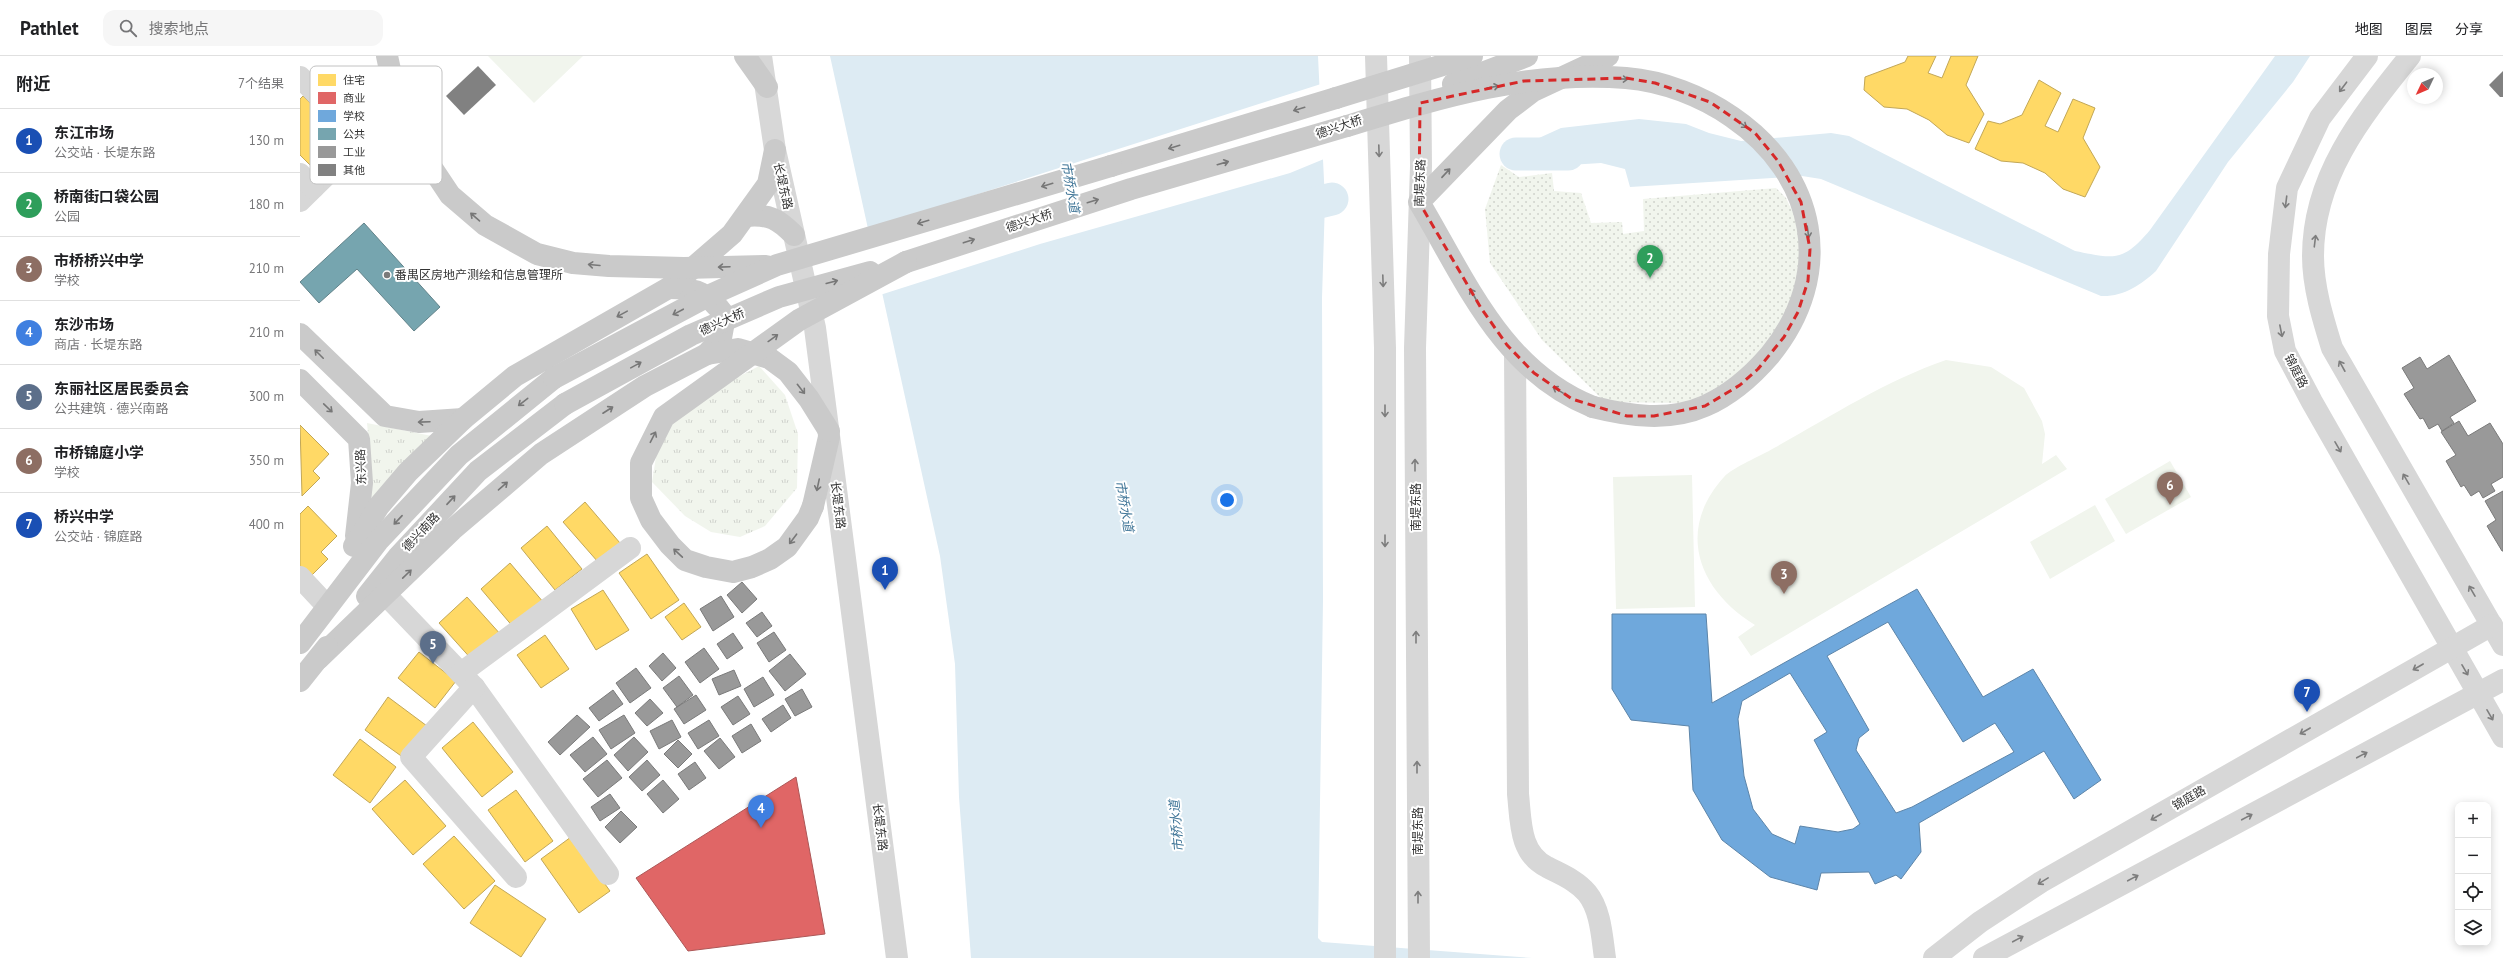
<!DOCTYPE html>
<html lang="zh">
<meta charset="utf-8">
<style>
body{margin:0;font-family:"PT Sans","Noto Sans SC",sans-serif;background:#f6f6f6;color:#202124}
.controls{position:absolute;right:12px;bottom:12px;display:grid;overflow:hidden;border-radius:8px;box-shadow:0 2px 10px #0003}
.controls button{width:36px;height:36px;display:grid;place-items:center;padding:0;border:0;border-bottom:1px solid #e0e0e0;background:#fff;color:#202124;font:20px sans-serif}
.compass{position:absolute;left:2107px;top:12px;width:36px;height:36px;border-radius:50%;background:#fff;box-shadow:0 2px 10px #0003;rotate:226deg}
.you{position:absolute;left:927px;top:444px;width:14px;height:14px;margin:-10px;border:3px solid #fff;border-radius:50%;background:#1a73e8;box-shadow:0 0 0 6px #1a73e833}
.badge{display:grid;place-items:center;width:26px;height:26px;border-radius:50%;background:#7a7a7a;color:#fff;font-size:13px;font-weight:700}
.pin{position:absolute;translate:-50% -33px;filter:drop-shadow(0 1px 2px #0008)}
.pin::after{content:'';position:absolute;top:21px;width:14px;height:12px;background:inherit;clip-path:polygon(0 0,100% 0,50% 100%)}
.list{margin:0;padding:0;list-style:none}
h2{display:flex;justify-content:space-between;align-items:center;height:52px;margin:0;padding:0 16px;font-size:17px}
h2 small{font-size:13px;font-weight:400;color:#757577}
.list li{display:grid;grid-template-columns:26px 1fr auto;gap:12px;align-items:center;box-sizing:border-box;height:64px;padding:0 16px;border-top:1px solid #e0e0e0}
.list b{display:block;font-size:15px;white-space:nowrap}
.list p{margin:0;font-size:13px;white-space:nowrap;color:#757577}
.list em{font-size:13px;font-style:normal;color:#757577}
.icon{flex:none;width:22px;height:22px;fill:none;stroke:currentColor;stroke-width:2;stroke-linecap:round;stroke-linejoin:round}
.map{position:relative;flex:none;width:2203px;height:902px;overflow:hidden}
header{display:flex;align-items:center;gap:24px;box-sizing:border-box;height:56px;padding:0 20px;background:#fff;border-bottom:1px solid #e0e0e0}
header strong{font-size:19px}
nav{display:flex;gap:22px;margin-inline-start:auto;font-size:14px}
.search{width:280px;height:36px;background:#f6f6f6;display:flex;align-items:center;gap:10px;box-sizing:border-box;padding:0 14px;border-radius:12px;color:#757577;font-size:15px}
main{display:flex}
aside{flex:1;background:#fff}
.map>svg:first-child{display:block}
.grass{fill:url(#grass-tufts)}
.park{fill:url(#park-dots)}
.garden{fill:#f1f5ed}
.water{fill:#ddebf3}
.pier{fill:#fff}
.homes{fill:#ffd966;stroke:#c2a757}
.shops{fill:#e06666;stroke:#ac5757}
.schools{fill:#6fa8dc;stroke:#5d85a9;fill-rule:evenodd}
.public{fill:#76a5af;stroke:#62838a}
.industry{fill:#999;stroke:#7a7a7a}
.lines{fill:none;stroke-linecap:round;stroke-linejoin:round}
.river{stroke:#ddebf3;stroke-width:33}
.building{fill:#818181}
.minor{stroke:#d7d7d7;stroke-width:22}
.major{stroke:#cacaca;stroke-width:22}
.major-bridge{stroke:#cacaca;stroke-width:22}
.oneway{stroke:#777}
.oneway2{stroke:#7d7d7d}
.marked{fill:none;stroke:#d62828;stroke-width:3;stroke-dasharray:8 5;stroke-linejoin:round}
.poi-dot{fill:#7a7a7a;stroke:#fff;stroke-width:1.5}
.labels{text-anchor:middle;stroke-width:4;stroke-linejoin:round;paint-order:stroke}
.street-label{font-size:12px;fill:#333;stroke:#fff}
.poi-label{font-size:12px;fill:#333;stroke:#fff;text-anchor:start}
.water-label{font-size:13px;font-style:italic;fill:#3f7597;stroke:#fff}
.key{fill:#fff;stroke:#c2c2c2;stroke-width:1}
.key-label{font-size:11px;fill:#333}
</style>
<header>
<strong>Pathlet</strong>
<div class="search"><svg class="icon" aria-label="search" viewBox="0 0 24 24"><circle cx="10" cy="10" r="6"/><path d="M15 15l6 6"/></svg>搜索地点</div>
<nav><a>地图</a><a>图层</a><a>分享</a></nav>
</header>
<main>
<aside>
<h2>附近<small>7个结果</small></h2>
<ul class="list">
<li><span class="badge" style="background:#1a4fb4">1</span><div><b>东江市场</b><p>公交站 · 长堤东路</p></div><em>130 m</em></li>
<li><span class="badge" style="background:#2e9e5b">2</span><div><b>桥南街口袋公园</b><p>公园</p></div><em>180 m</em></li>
<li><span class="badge" style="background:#8d6e63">3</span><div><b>市桥桥兴中学</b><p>学校</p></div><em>210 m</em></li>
<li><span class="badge" style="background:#3f7fe0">4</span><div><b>东沙市场</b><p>商店 · 长堤东路</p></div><em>210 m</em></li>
<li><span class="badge" style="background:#5c6f8a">5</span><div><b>东丽社区居民委员会</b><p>公共建筑 · 德兴南路</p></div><em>300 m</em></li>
<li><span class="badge" style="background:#8d6e63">6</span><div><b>市桥锦庭小学</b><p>学校</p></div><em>350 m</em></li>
<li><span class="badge" style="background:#1a4fb4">7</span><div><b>桥兴中学</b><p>公交站 · 锦庭路</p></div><em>400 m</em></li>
</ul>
</aside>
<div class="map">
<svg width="2203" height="902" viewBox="0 0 2203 902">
<defs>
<pattern id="grass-tufts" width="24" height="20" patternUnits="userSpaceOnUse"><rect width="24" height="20" fill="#f1f5ed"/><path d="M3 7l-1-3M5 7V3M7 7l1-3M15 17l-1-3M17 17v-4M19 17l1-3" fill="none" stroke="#cfd2cc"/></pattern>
<pattern id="park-dots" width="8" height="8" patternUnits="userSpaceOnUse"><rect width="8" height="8" fill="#f1f5ed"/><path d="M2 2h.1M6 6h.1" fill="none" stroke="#cfd2cc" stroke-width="1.8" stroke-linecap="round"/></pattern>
</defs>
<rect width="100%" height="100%" fill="#fff"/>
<g class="grass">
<polygon points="459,310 485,339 498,378 497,432 465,470 440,481 411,476 385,460 352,426 359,382 382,358 423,329"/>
<polygon points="67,367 137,381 69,454 71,408"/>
</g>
<polygon class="park" points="1201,109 1219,121 1252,117 1254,135 1281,137 1291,167 1322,166 1323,178 1344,175 1343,143 1476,132 1486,142 1504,180 1497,238 1482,271 1429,330 1383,347 1305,346 1242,284 1190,207 1185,153"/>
<g class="garden">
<polygon points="188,0 283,0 234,47"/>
<path d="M1646,304L1691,311L1724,332L1742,365L1745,378L1742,408L1756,399L1767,413L1451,600L1438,581L1455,569C1399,535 1375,475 1424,421C1433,411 1461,400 1474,392C1530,361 1585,325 1646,304Z"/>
<polygon points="1870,405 1891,441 1826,478 1805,443"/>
<polygon points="1392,419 1395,551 1316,553 1313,421"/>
<polygon points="1795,449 1815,485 1750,523 1730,486"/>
</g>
<g class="water">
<polygon points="530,0 1018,0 1025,145 1022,242 1023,544 1018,882 1022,886 1232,902 671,902 659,741 655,608 640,500"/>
<path d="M1975,0H2010L1993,26L1928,106L1856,215C1841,229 1823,241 1801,240L1521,123L1502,120L1330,131L1325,113L1301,107L1237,111L1222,97L1239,82L1261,72L1339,63L1386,68L1409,77L1441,85L1531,77L1549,80L1775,195C1815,203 1823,206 1850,174Z"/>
</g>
<polygon class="pier" points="1021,28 1024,103 990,117 740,188 580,239 566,174"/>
<g class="homes">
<polygon points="1608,0 1636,0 1628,17 1642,22 1651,0 1678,0 1666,29 1684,58 1669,87 1647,79 1629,64 1607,53 1584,51 1564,34 1565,21 1605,6"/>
<polygon points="1739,24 1761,37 1745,70 1758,76 1773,43 1795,52 1783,82 1800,111 1785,141 1763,133 1745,117 1723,107 1701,105 1675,93 1688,65 1700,68 1722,59"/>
<polygon points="3,40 49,85 18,117 0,99 0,43"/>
<polygon points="0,369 29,398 13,415 20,422 2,440"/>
<polygon points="285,446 320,487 298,506 263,466"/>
<polygon points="8,450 37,480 21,496 28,503 10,521 0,511 0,458"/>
<polygon points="247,470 282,513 255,534 221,492"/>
<polygon points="347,498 379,544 351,563 319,517"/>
<polygon points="210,507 244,547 214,572 181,533"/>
<polygon points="303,534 329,574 296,594 271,553"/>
<polygon points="167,541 202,580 174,606 139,567"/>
<polygon points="384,547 401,571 382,584 365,561"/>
<polygon points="245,579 269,613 241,632 217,599"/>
<polygon points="119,596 156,625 135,652 98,622"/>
<polygon points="88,641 127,670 104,702 65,674"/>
<polygon points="173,666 213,716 182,741 142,692"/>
<polygon points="60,683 96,711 70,747 33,719"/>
<polygon points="105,724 146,770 113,799 72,753"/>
<polygon points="216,734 253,785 225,806 188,754"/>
<polygon points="154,780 195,825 164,853 123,808"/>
<polygon points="271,781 310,835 279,857 241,803"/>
<polygon points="195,829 246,863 221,901 170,867"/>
</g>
<polygon class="shops" points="496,721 525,878 388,895 336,822"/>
<path class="schools" d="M1617,533L1683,641L1733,613L1801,724L1774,743L1744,695L1619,767L1621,796L1601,823L1596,819L1575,828L1569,816L1521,817L1517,834L1470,821L1422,784L1393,734L1389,670L1331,664L1312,633V558H1406L1412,647ZM1588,566L1663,686L1695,667L1714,696L1612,751L1596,757L1556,694L1559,682L1569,674L1527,600ZM1490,617L1527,676L1514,684L1560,768L1553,773L1538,776L1500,770L1495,788L1472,778L1453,753L1444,720L1438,663L1442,645Z"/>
<polygon class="public" points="64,167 140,251 114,275 57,213 19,247 0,226"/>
<g class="industry">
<polygon points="2149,299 2176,345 2150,361 2154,367 2142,375 2138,368 2129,373 2123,362 2120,363 2104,338 2114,332 2102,312 2120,301 2127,313"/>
<polygon points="2159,365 2168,380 2190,367 2203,388 2203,421 2191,428 2195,435 2183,442 2179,435 2171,440 2164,429 2161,431 2146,405 2156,399 2141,376"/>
<polygon points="2203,435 2203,495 2202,495 2187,470 2196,464 2185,445"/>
<polygon points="442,526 457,543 442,557 427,539"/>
<polygon points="421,540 434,561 413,575 400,553"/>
<polygon points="462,556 472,570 457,581 446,567"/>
<polygon points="474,576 486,594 469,606 457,587"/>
<polygon points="433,577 443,592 427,603 417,588"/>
<polygon points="404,592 419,613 400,627 385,606"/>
<polygon points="363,597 376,612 362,625 349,610"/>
<polygon points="490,598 506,618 485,635 469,615"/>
<polygon points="336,612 351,632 330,647 316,627"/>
<polygon points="434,614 441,630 419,639 412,623"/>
<polygon points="379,620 393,639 377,651 363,632"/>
<polygon points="463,621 474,639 454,651 444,633"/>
<polygon points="502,633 512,651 495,660 485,643"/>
<polygon points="313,634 323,648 299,665 289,652"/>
<polygon points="396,639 406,654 384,668 374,653"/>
<polygon points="438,640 450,658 433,669 421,651"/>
<polygon points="350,643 363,657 347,670 335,657"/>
<polygon points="483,649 491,662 471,676 462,663"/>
<polygon points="277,659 290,671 260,699 248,686"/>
<polygon points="324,659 335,677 311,693 299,674"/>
<polygon points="372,664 381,681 359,693 350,675"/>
<polygon points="409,664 419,680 398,693 388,677"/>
<polygon points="451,668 461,685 442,697 432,680"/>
<polygon points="293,681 307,698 285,716 270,699"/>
<polygon points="334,681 348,696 328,715 314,699"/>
<polygon points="420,682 435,701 419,713 404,695"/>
<polygon points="378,684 392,698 378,712 364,698"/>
<polygon points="307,704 322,722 298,741 283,723"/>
<polygon points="347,704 360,719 342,735 329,721"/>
<polygon points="395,706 406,722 389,734 378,718"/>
<polygon points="363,724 379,743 363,757 347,738"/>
<polygon points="310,738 320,752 300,765 291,751"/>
<polygon points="321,755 337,771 320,787 305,771"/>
</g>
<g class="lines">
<g class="river">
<polyline points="1216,98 1268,98"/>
<polyline points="982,155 1032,143"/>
</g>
</g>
<g class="building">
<polygon points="178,10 196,29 164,59 146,40"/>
<polygon points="2203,15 2203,41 2200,41 2189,29"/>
</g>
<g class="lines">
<g class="minor">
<polyline points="461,0 475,94 515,272 597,902"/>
<polyline points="1076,0 1085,292 1085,902"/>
<polyline points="2067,0 2020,62 1987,132 1979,198 1978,260 1985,295 2012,346 2203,681"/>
<path d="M2110,0C2062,60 2013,119 2013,200C2013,231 2023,263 2032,292L2203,589"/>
<polyline points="0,21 62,84 0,145"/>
<polyline points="0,118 13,132"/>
<path d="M1215,297L1218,738C1221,765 1219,797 1247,811C1262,819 1276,824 1287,837C1301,854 1302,882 1305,902"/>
<polyline points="0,521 27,550"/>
<polyline points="85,538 174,631 308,818"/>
<polyline points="161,617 330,492"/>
<polyline points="174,631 111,701 216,821"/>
<polyline points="1119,902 1115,292 1121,110 1120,0"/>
<polyline points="1634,902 1680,866 1741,826 2192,569"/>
<polyline points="1684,902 2203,624"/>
</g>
<g class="major">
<polyline points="445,0 467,31"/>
<polyline points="811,110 1036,42"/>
<path d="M446,160C470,158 478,163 494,179"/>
<polyline points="606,206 831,133 1047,70"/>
<path d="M369,232C397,232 408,237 425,260L421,282L407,298"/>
<polyline points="0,278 85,360 119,366 163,363"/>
<polyline points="0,324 59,383 62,427 56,480"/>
<path d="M1293,351C1202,315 1166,225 1119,146L1208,54L1233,35L1308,0"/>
<polyline points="513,450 529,381"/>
<polyline points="54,490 79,450 108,416 163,363 215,320 372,230 432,178 468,128 475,94"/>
<polyline points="67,540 98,501 178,415 265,348"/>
<polyline points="0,587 78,485 159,399 254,322"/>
<polyline points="18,603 152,474 241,398 345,330 407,298 438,293 469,302 488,316 509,343 529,375"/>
<polyline points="0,625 27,591"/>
</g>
<g class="major-bridge">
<polyline points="87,0 96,42 112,82 150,139 185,169 237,198 273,207 309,210 384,212 466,210"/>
<polyline points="1153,28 1227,0"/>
<polyline points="1036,42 1172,0"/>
<path d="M1047,70C1139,42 1229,14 1326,22C1363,25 1402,40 1432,61C1517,119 1536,218 1470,299C1452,320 1430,339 1405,350C1369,366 1329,360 1293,351"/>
<polyline points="254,322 408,240 477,209 811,110"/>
<polyline points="265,348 391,279 479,241 570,216"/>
<polyline points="513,450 508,462 487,491 470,503 452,511 433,516 406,511 385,504 370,489 351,464 341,442 341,407 364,361 499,264 606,206"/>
</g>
</g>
<defs><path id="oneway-shaft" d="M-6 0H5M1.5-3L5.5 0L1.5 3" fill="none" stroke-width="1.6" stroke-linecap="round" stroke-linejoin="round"/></defs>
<g class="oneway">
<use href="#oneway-shaft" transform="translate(1322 23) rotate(2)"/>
<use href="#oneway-shaft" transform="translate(1193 31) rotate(-11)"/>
<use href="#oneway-shaft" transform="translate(999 53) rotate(163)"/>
<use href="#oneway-shaft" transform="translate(1442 68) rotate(35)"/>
<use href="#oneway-shaft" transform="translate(874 91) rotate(163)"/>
<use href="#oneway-shaft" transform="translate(923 107) rotate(-16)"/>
<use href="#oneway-shaft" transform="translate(1146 117) rotate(-47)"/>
<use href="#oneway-shaft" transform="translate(747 129) rotate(163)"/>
<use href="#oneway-shaft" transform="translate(793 145) rotate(-17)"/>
<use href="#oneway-shaft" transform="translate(175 161) rotate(-139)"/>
<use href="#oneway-shaft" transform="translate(623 166) rotate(163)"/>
<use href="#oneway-shaft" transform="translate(1508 176) rotate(82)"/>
<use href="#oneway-shaft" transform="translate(669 185) rotate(-18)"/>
<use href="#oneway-shaft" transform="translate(294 209) rotate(-175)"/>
<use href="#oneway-shaft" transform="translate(424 211) rotate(178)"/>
<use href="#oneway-shaft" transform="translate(532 226) rotate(-15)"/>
<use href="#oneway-shaft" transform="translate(1173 238) rotate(-119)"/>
<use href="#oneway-shaft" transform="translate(378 256) rotate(152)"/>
<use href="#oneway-shaft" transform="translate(322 258) rotate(151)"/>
<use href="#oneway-shaft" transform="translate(473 282) rotate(-36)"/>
<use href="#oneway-shaft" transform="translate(19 298) rotate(-135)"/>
<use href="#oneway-shaft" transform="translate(336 309) rotate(-29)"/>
<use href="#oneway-shaft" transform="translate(501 333) rotate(52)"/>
<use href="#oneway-shaft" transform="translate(1258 334) rotate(-149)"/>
<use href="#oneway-shaft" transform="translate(223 346) rotate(142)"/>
<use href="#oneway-shaft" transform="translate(28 352) rotate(44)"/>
<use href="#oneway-shaft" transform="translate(308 354) rotate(-33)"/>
<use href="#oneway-shaft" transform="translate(124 366) rotate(178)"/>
<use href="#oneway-shaft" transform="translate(353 381) rotate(-63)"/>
<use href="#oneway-shaft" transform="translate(518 429) rotate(102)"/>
<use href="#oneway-shaft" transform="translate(203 430) rotate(-41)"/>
<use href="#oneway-shaft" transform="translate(151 444) rotate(-47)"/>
<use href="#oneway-shaft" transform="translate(98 464) rotate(133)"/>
<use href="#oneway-shaft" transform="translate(493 483) rotate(127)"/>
<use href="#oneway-shaft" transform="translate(378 497) rotate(-137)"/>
<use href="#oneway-shaft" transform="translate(107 518) rotate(-44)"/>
</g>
<g class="oneway2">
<use href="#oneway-shaft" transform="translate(2043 31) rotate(127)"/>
<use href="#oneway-shaft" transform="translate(1079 95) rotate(88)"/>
<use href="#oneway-shaft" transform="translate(1986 146) rotate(97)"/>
<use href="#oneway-shaft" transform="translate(2015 185) rotate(-83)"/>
<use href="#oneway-shaft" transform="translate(1083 225) rotate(88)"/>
<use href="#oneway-shaft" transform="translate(1981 275) rotate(79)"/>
<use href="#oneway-shaft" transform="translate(2042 310) rotate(-119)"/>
<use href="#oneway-shaft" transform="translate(1085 355) rotate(90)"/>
<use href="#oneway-shaft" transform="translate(2038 391) rotate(60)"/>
<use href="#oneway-shaft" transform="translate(1115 409) rotate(-90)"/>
<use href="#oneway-shaft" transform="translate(2106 423) rotate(-120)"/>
<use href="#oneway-shaft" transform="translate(1085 485) rotate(90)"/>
<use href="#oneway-shaft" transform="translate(2172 535) rotate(-120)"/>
<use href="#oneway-shaft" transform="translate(1116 581) rotate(-90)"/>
<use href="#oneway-shaft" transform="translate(2118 611) rotate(150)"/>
<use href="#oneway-shaft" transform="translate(2165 614) rotate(60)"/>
<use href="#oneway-shaft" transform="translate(2190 659) rotate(60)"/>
<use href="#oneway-shaft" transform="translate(2005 675) rotate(150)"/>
<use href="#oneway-shaft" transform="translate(2062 699) rotate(-28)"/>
<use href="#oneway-shaft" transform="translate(1117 711) rotate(-90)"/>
<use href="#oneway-shaft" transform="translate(1856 761) rotate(150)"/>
<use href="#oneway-shaft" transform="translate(1947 761) rotate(-28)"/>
<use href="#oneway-shaft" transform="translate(1833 822) rotate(-28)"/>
<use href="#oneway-shaft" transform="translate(1743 825) rotate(149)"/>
<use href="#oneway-shaft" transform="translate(1118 841) rotate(-90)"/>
<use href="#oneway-shaft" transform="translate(1718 883) rotate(-28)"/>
</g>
<path class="marked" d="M1326,22L1355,27L1410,46L1455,77L1478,105L1501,146L1510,193L1508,225L1498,256L1484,281L1458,313L1440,329L1405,350L1354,360H1327L1272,343L1234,317L1207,289L1181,252L1119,146L1120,47L1224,25Z"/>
<circle class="poi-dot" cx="87" cy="219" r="4"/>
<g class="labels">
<g class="street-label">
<text transform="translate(1039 71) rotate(-19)" y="4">德兴大桥</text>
<text transform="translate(1120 127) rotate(-88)" y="4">南堤东路</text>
<text transform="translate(483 130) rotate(77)" y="4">长堤东路</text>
<text transform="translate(729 165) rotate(-18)" y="4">德兴大桥</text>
<text transform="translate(422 266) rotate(-24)" y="4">德兴大桥</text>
<text transform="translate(1996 315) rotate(63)" y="4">锦庭路</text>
<text transform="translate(61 411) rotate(-92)" y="4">东兴路</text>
<text transform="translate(538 449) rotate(83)" y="4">长堤东路</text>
<text transform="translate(1116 451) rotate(-90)" y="4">南堤东路</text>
<text transform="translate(121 476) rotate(-47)" y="4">德兴南路</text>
<text transform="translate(1889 742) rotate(-30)" y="4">锦庭路</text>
<text transform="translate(580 771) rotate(83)" y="4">长堤东路</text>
<text transform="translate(1118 775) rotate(-90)" y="4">南堤东路</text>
</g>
<g class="poi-label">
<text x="95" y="223">番禺区房地产测绘和信息管理所</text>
</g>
<g class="water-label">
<text transform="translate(771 131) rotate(80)" y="5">市桥水道</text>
<text transform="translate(825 450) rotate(80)" y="5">市桥水道</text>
<text transform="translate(876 770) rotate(-95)" y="5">市桥水道</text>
</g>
</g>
<rect x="10" y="10" width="132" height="118" rx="6" class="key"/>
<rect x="18" y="18" width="18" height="12" fill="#ffd966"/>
<rect x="18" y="36" width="18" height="12" fill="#e06666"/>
<rect x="18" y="54" width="18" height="12" fill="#6fa8dc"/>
<rect x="18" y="72" width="18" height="12" fill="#76a5af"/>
<rect x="18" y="90" width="18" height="12" fill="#999"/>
<rect x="18" y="108" width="18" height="12" fill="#818181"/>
<g class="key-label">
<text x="43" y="28">住宅</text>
<text x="43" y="46">商业</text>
<text x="43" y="64">学校</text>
<text x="43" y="82">公共</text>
<text x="43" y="100">工业</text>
<text x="43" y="118">其他</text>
</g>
</svg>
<div class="controls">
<button>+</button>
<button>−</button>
<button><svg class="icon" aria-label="locate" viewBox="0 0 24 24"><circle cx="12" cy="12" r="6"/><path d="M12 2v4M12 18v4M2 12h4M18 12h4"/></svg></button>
<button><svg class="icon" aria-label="layers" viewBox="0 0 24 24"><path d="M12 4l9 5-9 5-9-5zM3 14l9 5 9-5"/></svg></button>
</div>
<svg class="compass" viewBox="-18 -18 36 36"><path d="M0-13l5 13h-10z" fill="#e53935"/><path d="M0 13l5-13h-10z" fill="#757577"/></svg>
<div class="you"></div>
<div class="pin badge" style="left:585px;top:534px;background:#1a4fb4">1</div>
<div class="pin badge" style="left:1350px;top:222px;background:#2e9e5b">2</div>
<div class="pin badge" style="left:1484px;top:538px;background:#8d6e63">3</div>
<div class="pin badge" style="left:461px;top:772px;background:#3f7fe0">4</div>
<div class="pin badge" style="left:133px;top:608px;background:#5c6f8a">5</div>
<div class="pin badge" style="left:1870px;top:449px;background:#8d6e63">6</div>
<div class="pin badge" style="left:2007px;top:656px;background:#1a4fb4">7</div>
</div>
</main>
